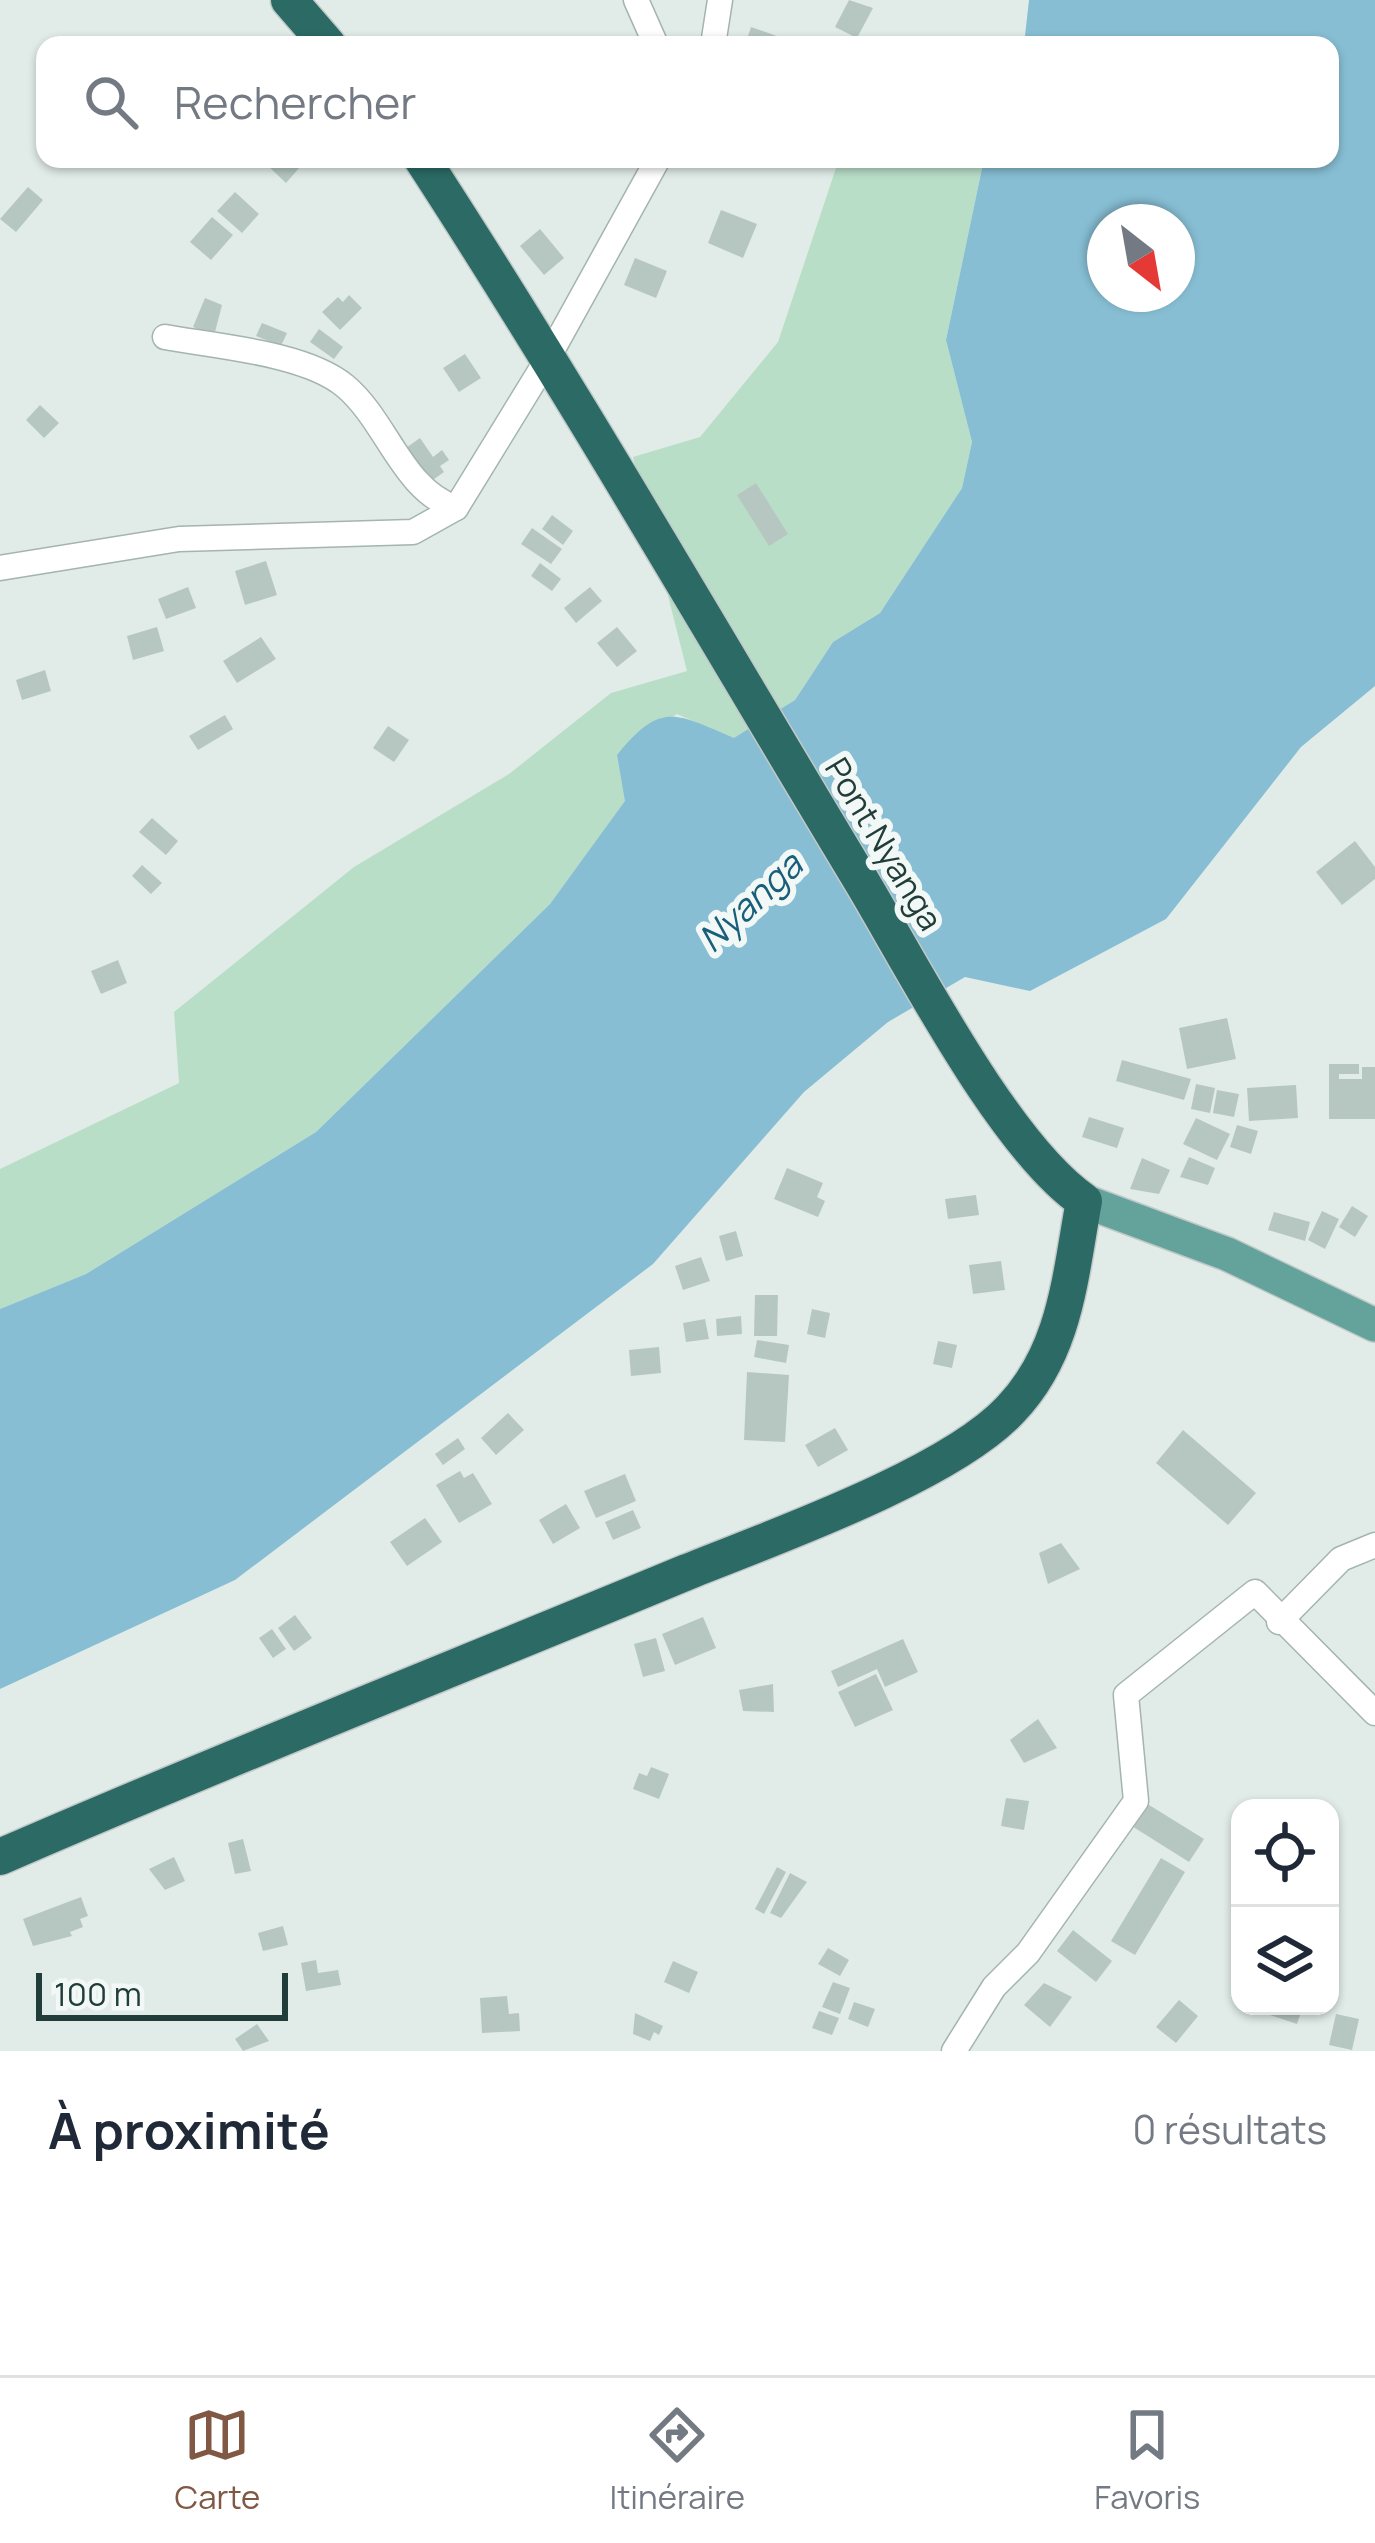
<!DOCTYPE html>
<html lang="fr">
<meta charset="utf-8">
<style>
body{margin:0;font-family:Manrope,sans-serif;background:#f6f6f7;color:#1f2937}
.controls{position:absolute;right:36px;bottom:36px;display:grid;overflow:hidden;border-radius:24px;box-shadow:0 3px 9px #0004}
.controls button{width:108px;height:108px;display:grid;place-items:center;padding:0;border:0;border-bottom:3px solid #e0e1e3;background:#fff;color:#1f2937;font:60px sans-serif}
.compass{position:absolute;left:1087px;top:204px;width:108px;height:108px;border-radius:50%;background:#fff;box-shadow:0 3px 9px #0004;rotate:149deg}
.scale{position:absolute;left:36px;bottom:30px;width:252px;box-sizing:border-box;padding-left:12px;border:6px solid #213d39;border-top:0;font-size:33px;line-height:42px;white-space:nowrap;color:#213d39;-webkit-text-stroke:9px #f1f8f6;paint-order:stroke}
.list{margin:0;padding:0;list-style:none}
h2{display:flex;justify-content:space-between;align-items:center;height:156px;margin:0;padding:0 48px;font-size:51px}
h2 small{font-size:39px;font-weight:400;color:#747a83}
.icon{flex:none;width:66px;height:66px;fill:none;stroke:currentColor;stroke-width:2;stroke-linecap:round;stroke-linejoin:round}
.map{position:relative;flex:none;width:1375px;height:2051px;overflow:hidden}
.search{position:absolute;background:#fff;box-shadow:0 3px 9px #0004;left:36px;right:36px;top:36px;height:132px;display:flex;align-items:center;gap:30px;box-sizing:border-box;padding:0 42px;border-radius:24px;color:#747a83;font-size:45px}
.sheet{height:324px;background:#fff}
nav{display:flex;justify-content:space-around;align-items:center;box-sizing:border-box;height:168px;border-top:3px solid #e0e1e3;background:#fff;font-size:33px;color:#747a83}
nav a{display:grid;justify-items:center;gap:6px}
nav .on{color:#805844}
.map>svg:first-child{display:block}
.green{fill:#b9dec8}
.water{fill:#87bed3;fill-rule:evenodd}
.building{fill:#b6c7c2}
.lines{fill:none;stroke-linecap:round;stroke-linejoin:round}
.minor-casing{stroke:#a4b4b0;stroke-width:27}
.major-casing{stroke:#c1c9c8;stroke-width:36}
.highway-casing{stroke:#c1c9c8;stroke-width:39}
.minor{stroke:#fff;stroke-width:24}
.major{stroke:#64a39b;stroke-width:33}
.highway{stroke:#2b6a65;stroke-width:36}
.labels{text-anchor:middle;stroke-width:12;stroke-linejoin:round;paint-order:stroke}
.street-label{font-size:33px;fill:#213d39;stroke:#f1f8f6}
.water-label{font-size:36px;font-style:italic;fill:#195e7b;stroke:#f1f8f6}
</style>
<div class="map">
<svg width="1375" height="2051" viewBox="0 0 1375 2051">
<rect width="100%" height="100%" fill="#e1ece8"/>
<polygon class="green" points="839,159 984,159 946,340 972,442 962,488 880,613 833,642 795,700 734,739 677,714 617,755 626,801 550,904 316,1132 86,1274 0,1309 0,1169 179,1083 174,1012 354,867 509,774 611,693 687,671 633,457 700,437 778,342"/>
<path class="water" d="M1029,0H1375V686L1301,747L1166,919L1030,991L965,977L888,1022L804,1092L653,1264L235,1580L0,1689V1309L86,1274L316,1132L550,904L625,801L617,755C661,701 675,713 734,738L795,700L833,642L880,613L962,488L972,442L946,340L984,159H1330V45H1024ZM1105,222H1177V294H1105Z"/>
<g class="building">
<polygon points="849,0 873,8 857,38 835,27"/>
<polygon points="751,27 791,41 789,45 745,45"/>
<polygon points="268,159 291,159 300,167 286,183 265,163"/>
<polygon points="28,187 43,200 16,232 0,219"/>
<polygon points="235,192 259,214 242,233 217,211"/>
<polygon points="721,210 757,224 743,258 708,243"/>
<polygon points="212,217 233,235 211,260 190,242"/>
<polygon points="540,229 564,258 544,275 520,246"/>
<polygon points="635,258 667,271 656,298 624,285"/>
<polygon points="349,295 362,308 340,330 322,312 338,297 343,302"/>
<polygon points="205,298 222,305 214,336 193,327"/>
<polygon points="262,323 287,333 281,346 256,336"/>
<polygon points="319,329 343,347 334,359 310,342"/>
<polygon points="465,354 481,378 459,392 443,368"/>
<polygon points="40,405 59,423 44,438 26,420"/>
<polygon points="420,438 433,457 442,450 449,460 440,466 444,472 427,484 403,450"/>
<polygon points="756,483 788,534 769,546 737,495"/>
<polygon points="552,515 573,531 563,545 542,529"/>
<polygon points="532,528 562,549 551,564 521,544"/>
<polygon points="266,561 277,595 245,605 235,571"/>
<polygon points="540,563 561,579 552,591 531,576"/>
<polygon points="188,587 196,608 166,619 158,599"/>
<polygon points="590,587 602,601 576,623 564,608"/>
<polygon points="157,627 164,651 133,660 127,636"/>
<polygon points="617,627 637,651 617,667 597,643"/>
<polygon points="261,637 276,659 237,683 223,661"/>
<polygon points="45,670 51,691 22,700 16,680"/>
<polygon points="225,715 233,729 198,750 189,736"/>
<polygon points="388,726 409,740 394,762 373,748"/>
<polygon points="152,818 178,841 166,855 139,832"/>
<polygon points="1355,841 1375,867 1375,879 1342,905 1316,872"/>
<polygon points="142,865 162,883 151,894 132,876"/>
<polygon points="118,960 127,983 101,994 91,971"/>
<polygon points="1227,1018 1236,1059 1187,1069 1179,1028"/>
<polygon points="1122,1060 1191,1079 1184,1100 1116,1081"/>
<polygon points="1329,1064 1359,1064 1359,1074 1339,1074 1339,1079 1362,1079 1362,1067 1375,1067 1375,1119 1329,1119"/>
<polygon points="1196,1084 1215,1088 1210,1113 1191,1109"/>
<polygon points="1296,1085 1298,1118 1249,1121 1247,1088"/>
<polygon points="1217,1090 1239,1094 1234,1117 1213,1113"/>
<polygon points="1089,1117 1124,1128 1117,1148 1082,1137"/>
<polygon points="1196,1118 1230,1134 1217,1160 1183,1144"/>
<polygon points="1237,1125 1258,1131 1251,1154 1230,1147"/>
<polygon points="1189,1157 1215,1168 1208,1185 1180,1177"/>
<polygon points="1142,1158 1170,1170 1159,1194 1130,1189"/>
<polygon points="787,1168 823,1183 817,1197 825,1201 818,1217 774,1199"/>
<polygon points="976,1195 979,1215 948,1219 945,1199"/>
<polygon points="1352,1206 1368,1216 1355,1237 1339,1227"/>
<polygon points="1322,1211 1339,1219 1325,1249 1308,1240"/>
<polygon points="1274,1212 1310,1222 1305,1241 1268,1230"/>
<polygon points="736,1231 743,1256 726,1261 719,1236"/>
<polygon points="701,1257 710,1281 683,1290 675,1266"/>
<polygon points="1001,1261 1005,1290 973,1294 969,1265"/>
<polygon points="755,1295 778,1295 777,1336 754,1336"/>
<polygon points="812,1309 830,1313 825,1338 807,1334"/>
<polygon points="741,1316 742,1334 717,1336 716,1319"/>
<polygon points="705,1319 709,1339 686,1342 683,1323"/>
<polygon points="757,1340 789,1345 786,1363 754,1357"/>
<polygon points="938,1341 957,1345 952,1368 933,1364"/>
<polygon points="659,1347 661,1373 631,1376 629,1350"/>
<polygon points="747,1372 789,1375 785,1442 744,1440"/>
<polygon points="508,1413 524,1430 496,1455 481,1438"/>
<polygon points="835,1428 848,1450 818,1467 805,1445"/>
<polygon points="1183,1430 1256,1493 1228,1525 1156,1463"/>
<polygon points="458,1438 465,1449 443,1465 435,1454"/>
<polygon points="460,1471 464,1478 473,1473 492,1504 459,1523 436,1485"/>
<polygon points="625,1474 636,1501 596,1518 584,1491"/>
<polygon points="566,1504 580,1528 553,1544 539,1520"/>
<polygon points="633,1510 641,1528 613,1540 605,1522"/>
<polygon points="425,1518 442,1542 407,1566 390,1542"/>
<polygon points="1061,1543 1080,1569 1048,1584 1039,1553"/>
<polygon points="295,1615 312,1638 294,1651 278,1628"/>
<polygon points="703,1617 716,1648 675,1665 662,1634"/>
<polygon points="272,1629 286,1649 273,1658 259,1638"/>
<polygon points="656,1638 665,1671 643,1677 634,1644"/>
<polygon points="903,1639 918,1672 885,1687 877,1669 838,1687 831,1671"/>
<polygon points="876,1674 893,1710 855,1727 838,1692"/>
<polygon points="773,1684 774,1712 743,1711 739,1690"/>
<polygon points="1038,1719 1057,1748 1024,1763 1010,1740"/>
<polygon points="651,1767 669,1774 659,1799 633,1789 639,1773 647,1776"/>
<polygon points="1006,1798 1029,1801 1024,1830 1001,1826"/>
<polygon points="1141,1800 1204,1839 1189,1862 1127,1823"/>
<polygon points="243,1839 251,1871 235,1874 228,1843"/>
<polygon points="174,1857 185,1881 165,1890 149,1869"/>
<polygon points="1161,1858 1185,1872 1135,1955 1111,1941"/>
<polygon points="777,1867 786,1872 764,1914 755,1909"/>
<polygon points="790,1873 807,1882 781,1918 770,1913"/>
<polygon points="81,1897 88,1916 80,1919 83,1927 70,1932 72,1936 33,1946 23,1919"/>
<polygon points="283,1926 288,1945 263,1951 258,1933"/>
<polygon points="1073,1930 1112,1961 1096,1982 1057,1951"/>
<polygon points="828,1948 849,1960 840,1976 818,1964"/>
<polygon points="316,1960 318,1973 338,1970 341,1985 306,1991 301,1963"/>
<polygon points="673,1961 698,1972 689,1993 664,1982"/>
<polygon points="833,1982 850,1988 840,2014 822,2007"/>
<polygon points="1044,1983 1072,1997 1050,2027 1024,2005"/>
<polygon points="507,1996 509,2014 519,2013 520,2031 482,2033 480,1998"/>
<polygon points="1179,2000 1198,2016 1176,2043 1156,2027"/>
<polygon points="854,2002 875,2009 868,2027 848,2019"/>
<polygon points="1256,2006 1303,2006 1297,2024 1255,2010"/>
<polygon points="819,2011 839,2018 832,2035 812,2028"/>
<polygon points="635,2013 663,2026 659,2035 654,2032 650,2041 633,2034"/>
<polygon points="1336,2014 1359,2019 1352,2050 1329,2045"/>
<polygon points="257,2024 269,2041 243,2051 235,2039"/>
</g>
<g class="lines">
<defs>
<g id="minor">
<polyline points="636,0 656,45"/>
<polyline points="713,45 720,0"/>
<path d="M165,337C214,346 306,353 345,386C387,421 402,490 456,508"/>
<polyline points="0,568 179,539 413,532 456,508 548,358 658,159"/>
<polyline points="1279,1622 1341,1559 1375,1545"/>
<polyline points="954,2051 994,1987 1028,1953 1136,1801 1126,1695 1255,1592 1375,1713"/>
</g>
<polyline id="major" points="1084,1201 1227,1254 1375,1325"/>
<g id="highway">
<polyline points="289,0 328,45"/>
<path d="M0,1857C227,1758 458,1667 687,1572C774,1537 949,1475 1010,1410C1066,1352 1070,1276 1084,1201C1005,1147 914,969 862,882C716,640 576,396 422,159"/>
</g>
</defs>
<use href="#minor" class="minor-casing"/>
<use href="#major" class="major-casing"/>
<use href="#highway" class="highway-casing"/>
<use href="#minor" class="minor"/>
<use href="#major" class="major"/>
<use href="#highway" class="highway"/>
</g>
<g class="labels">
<g class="street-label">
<text transform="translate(884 844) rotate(59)" y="12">Pont Nyanga</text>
</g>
<g class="water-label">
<text transform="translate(750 902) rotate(-43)" y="13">Nyanga</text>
</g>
</g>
</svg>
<div class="controls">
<button><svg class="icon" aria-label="locate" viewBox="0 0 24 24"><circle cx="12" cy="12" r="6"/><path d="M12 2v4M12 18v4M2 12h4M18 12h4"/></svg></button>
<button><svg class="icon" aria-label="layers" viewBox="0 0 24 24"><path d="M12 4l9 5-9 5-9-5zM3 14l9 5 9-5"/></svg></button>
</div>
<svg class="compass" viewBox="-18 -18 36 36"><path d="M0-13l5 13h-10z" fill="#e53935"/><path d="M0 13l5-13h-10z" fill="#747a83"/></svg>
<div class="scale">100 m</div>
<div class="search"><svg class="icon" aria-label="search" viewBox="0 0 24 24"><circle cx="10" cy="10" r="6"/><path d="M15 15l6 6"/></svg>Rechercher</div>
</div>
<section class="sheet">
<h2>À proximité<small>0 résultats</small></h2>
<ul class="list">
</ul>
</section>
<nav>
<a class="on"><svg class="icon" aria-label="map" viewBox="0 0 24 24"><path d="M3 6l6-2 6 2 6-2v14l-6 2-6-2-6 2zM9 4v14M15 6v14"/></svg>Carte</a>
<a><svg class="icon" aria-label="directions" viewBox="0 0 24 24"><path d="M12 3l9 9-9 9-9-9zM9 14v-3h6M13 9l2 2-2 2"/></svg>Itinéraire</a>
<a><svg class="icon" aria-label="saved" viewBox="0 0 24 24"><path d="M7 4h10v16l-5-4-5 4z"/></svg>Favoris</a>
</nav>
